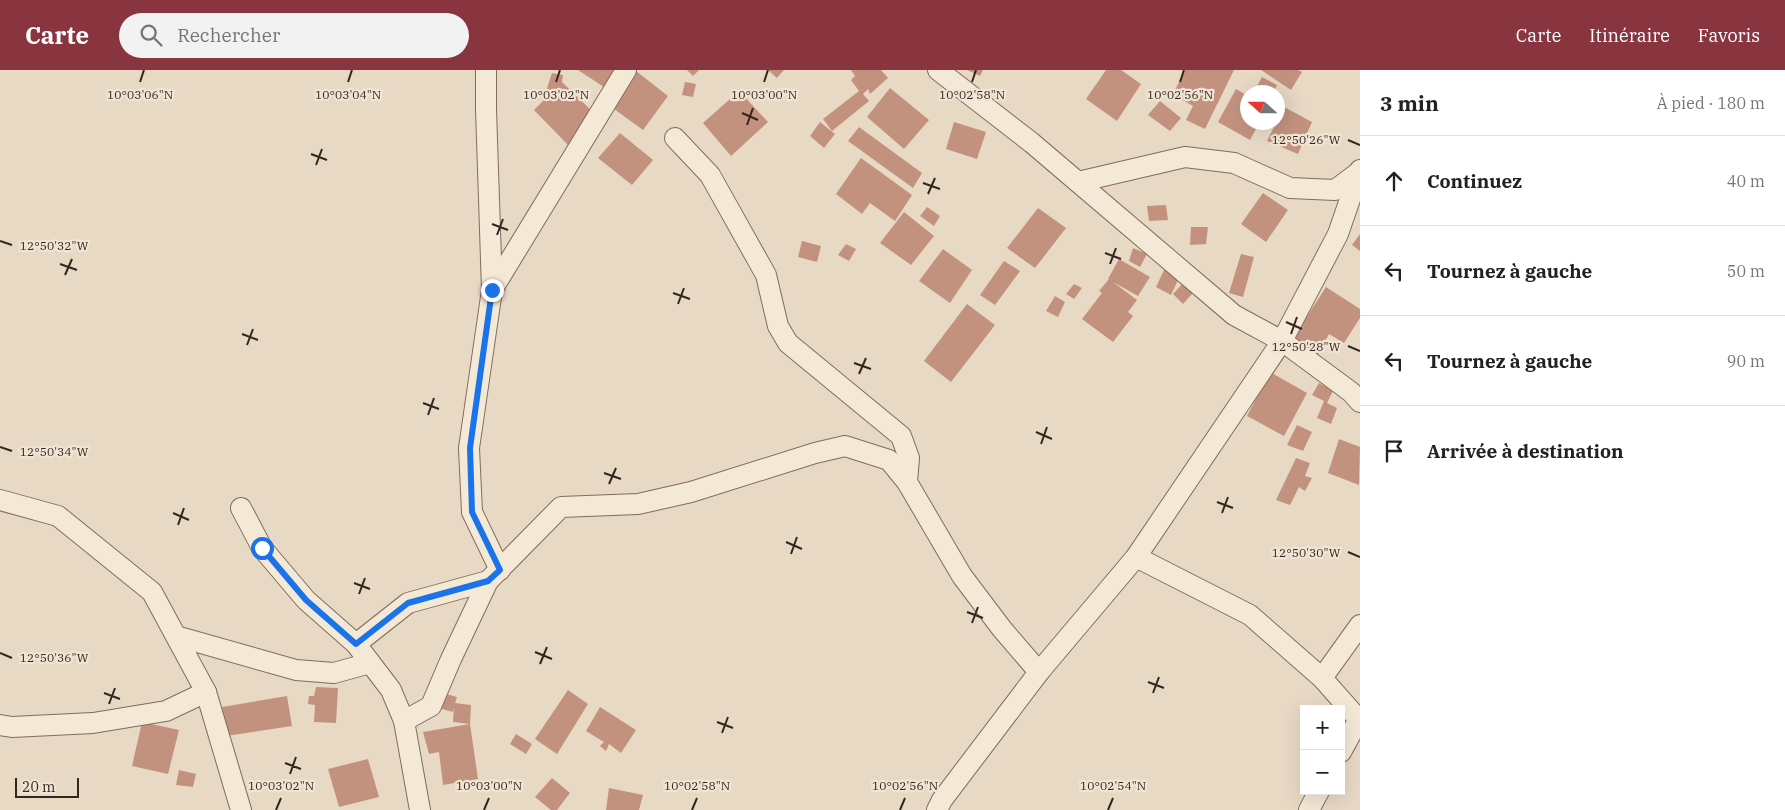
<!DOCTYPE html>
<html lang="fr">
<meta charset="utf-8">
<style>
body{margin:0;font-family:"IBM Plex Serif",serif;background:#f2f2f2;color:#222}
.controls{position:absolute;right:15px;bottom:15px;display:grid;overflow:hidden;border-radius:0px;box-shadow:0 5px 20px #0002}
.controls button{width:45px;height:45px;display:grid;place-items:center;padding:0;border:0;border-bottom:1px solid #e0e0e0;background:#fff;color:#222;font:25px sans-serif}
.compass{position:absolute;left:1240px;top:15px;width:45px;height:45px;border-radius:50%;background:#fff;box-shadow:0 5px 20px #0002;rotate:291deg}
.scale{position:absolute;left:15px;bottom:12px;width:64px;box-sizing:border-box;padding-left:5px;border:2px solid #33261f;border-top:0;font-size:14px;line-height:18px;white-space:nowrap;color:#33261f;-webkit-text-stroke:4px #f1e4d3;paint-order:stroke}
.stop{position:absolute;width:15px;height:15px;margin:-11px;border:4px solid #1a73e8;border-radius:50%;background:#fff}
.stop.end{background:#1a73e8;border-color:#fff;box-shadow:0 1px 5px #0008}
.list{margin:0;padding:0;list-style:none}
h2{display:flex;justify-content:space-between;align-items:center;height:65px;margin:0;padding:0 20px;font-size:21px}
h2 small{font-size:16px;font-weight:400;color:#767676}
.list li{display:grid;grid-template-columns:32px 1fr auto;gap:15px;align-items:center;box-sizing:border-box;height:90px;padding:0 20px;border-top:1px solid #e0e0e0}
.list b{display:block;font-size:19px;white-space:nowrap}
.list em{font-size:16px;font-style:normal;color:#767676}
.icon{flex:none;width:28px;height:28px;fill:none;stroke:currentColor;stroke-width:2;stroke-linecap:round;stroke-linejoin:round}
.map{position:relative;flex:none;width:1360px;height:740px;overflow:hidden}
header{display:flex;align-items:center;gap:30px;box-sizing:border-box;height:70px;padding:0 25px;background:#883540;color:#fff}
header strong{font-size:24px}
nav{display:flex;gap:28px;margin-inline-start:auto;font-size:18px}
.search{width:350px;height:45px;background:#f2f2f2;display:flex;align-items:center;gap:12px;box-sizing:border-box;padding:0 18px;border-radius:28px;color:#767676;font-size:19px}
main{display:flex}
aside{flex:1;background:#fff}
.map>svg:first-child{display:block}
.building{fill:#c2927f}
.lines{fill:none;stroke-linecap:round;stroke-linejoin:round}
.minor-casing{stroke:#816c5d;stroke-width:22}
.minor{stroke:#f4e8d7;stroke-width:20}
.route{stroke:#1a73e8;stroke-width:6}
.ticks{fill:none;stroke:#33261f;stroke-width:2}
.ticks-label{font-size:12px;text-anchor:middle;fill:#33261f;stroke:#f1e4d3;stroke-width:4.5;stroke-linejoin:round;paint-order:stroke}
</style>
<header>
<strong>Carte</strong>
<div class="search"><svg class="icon" aria-label="search" viewBox="0 0 24 24"><circle cx="10" cy="10" r="6"/><path d="M15 15l6 6"/></svg>Rechercher</div>
<nav><a>Carte</a><a>Itinéraire</a><a>Favoris</a></nav>
</header>
<main>
<div class="map">
<svg width="1360" height="740" viewBox="0 0 1360 740">
<rect width="100%" height="100%" fill="#e8d9c5"/>
<g class="building">
<polygon points="578,0 619,0 610,21"/>
<polygon points="687,0 699,0 693,6"/>
<polygon points="768,0 784,0 777,8"/>
<polygon points="851,0 881,0 888,8 870,24 868,19 863,24 869,31 832,61 823,49 859,21 851,10 855,6"/>
<polygon points="967,0 983,0 980,6"/>
<polygon points="1106,0 1121,0 1141,14 1117,51 1086,29"/>
<polygon points="1185,0 1234,0 1205,59 1186,50 1193,36 1173,24"/>
<polygon points="1261,0 1298,0 1302,2 1291,20"/>
<polygon points="636,1 668,26 643,60 610,36"/>
<polygon points="552,3 563,5 562,12 597,46 568,75 534,40 556,18 545,24"/>
<polygon points="1262,7 1277,15 1274,22 1264,22 1256,18"/>
<polygon points="685,12 696,14 693,27 682,25"/>
<polygon points="890,18 929,50 904,79 867,47"/>
<polygon points="1236,19 1248,26 1248,52 1260,52 1250,70 1218,52"/>
<polygon points="739,21 768,52 731,86 703,53"/>
<polygon points="1160,31 1181,48 1170,61 1148,45"/>
<polygon points="1284,37 1312,52 1298,84 1267,71"/>
<polygon points="820,52 835,64 824,78 810,66"/>
<polygon points="954,52 986,62 977,89 946,79"/>
<polygon points="859,57 922,103 913,118 848,71"/>
<polygon points="620,63 653,90 632,115 598,88"/>
<polygon points="861,88 912,125 895,151 870,133 862,144 836,124"/>
<polygon points="1263,123 1288,140 1266,172 1241,154"/>
<polygon points="1166,135 1168,150 1149,151 1147,136"/>
<polygon points="927,137 940,146 934,156 920,146"/>
<polygon points="1038,138 1066,158 1035,198 1007,178"/>
<polygon points="904,142 934,166 911,195 880,173"/>
<polygon points="1191,157 1208,157 1206,174 1190,175"/>
<polygon points="1360,164 1360,181 1352,175"/>
<polygon points="802,171 821,176 817,192 798,187"/>
<polygon points="846,174 856,179 849,191 838,185"/>
<polygon points="1133,178 1147,184 1140,197 1129,191"/>
<polygon points="943,179 972,200 950,233 919,211"/>
<polygon points="1241,184 1254,187 1243,227 1229,223"/>
<polygon points="1119,189 1150,207 1138,226 1113,212 1137,230 1128,242 1133,246 1113,272 1082,249 1102,223 1099,221 1109,209 1108,209"/>
<polygon points="1004,191 1020,201 995,235 980,225"/>
<polygon points="1164,200 1179,208 1171,225 1156,217"/>
<polygon points="1183,213 1193,223 1183,234 1173,224"/>
<polygon points="1074,214 1082,218 1074,229 1066,224"/>
<polygon points="1326,217 1360,239 1360,248 1344,273 1329,264 1316,289 1284,270 1300,244 1306,248"/>
<polygon points="1055,226 1065,232 1058,247 1046,241"/>
<polygon points="967,234 995,255 951,312 924,291"/>
<polygon points="1270,302 1307,323 1284,366 1247,346"/>
<polygon points="1319,313 1333,321 1327,333 1337,338 1331,354 1317,348 1324,331 1312,325"/>
<polygon points="1297,355 1312,362 1303,381 1287,375"/>
<polygon points="1339,369 1360,377 1359,415 1328,403"/>
<polygon points="1296,388 1310,393 1305,406 1312,408 1305,421 1299,417 1290,435 1276,430"/>
<polygon points="316,617 338,618 336,653 314,652 315,635 308,634 309,626 314,626"/>
<polygon points="568,620 588,634 557,684 535,669"/>
<polygon points="439,622 457,627 455,633 471,635 470,654 453,652 454,637 453,642 435,637"/>
<polygon points="287,626 292,656 226,666 222,637"/>
<polygon points="600,637 636,660 621,683 609,674 606,681 600,676 604,672 586,661"/>
<polygon points="142,652 179,660 168,704 132,696"/>
<polygon points="470,654 478,709 443,715 439,682 429,684 423,662"/>
<polygon points="516,664 532,674 526,684 510,674"/>
<polygon points="368,689 379,727 339,737 328,699"/>
<polygon points="179,700 196,704 193,717 176,715"/>
<polygon points="552,708 570,723 557,740 551,740 535,727"/>
<polygon points="609,718 643,725 639,740 606,740"/>
</g>
<g class="lines">
<defs>
<g id="minor">
<polyline points="486,0 486,39 492,220 469,378 472,442 500,500"/>
<polyline points="938,0 1032,73 1234,245 1282,271 1351,322 1360,332"/>
<polyline points="675,68 710,105 766,205 778,256 788,273 901,366 909,388 907,412 962,506 1002,559 1039,602"/>
<polyline points="1078,112 1185,87 1234,93 1290,118 1335,120 1359,102"/>
<polyline points="492,220 626,0"/>
<polyline points="0,430 58,446 152,522 206,622 241,740"/>
<polyline points="241,438 262,478 306,530 356,574 391,620 404,651 420,740"/>
<polyline points="1136,487 1250,545 1322,608 1360,651"/>
<polyline points="176,566 296,600 334,603 370,593"/>
<polyline points="356,574 408,533 488,511"/>
<polyline points="1322,608 1360,555"/>
<polyline points="404,651 431,636 451,589 488,511 561,437 638,434 691,422 815,383 845,376 889,390 907,412"/>
<polyline points="0,655 12,657 93,653 166,641 206,622"/>
<polyline points="1341,682 1359,649"/>
<polyline points="937,740 942,730 1039,602 1136,487 1282,271 1338,164 1360,100"/>
<polyline points="1309,740 1319,721"/>
</g>
</defs>
<use href="#minor" class="minor-casing"/>
<use href="#minor" class="minor"/>
</g>
<g class="lines">
<polyline class="route" points="262,478 306,530 356,574 408,533 488,511 500,500 472,442 470,378 492,220"/>
</g>
<path class="ticks" d="M140,12L144,0M348,12L352,0M556,12L560,0M764,12L768,0M972,12L976,0M1180,12L1184,0M742,43L758,50M747,55L753,38M1348,70L1360,75M311,84L327,90M316,95L322,79M923,113L940,119M928,124L935,108M492,154L508,160M497,165L503,149M0,171L12,175M1105,183L1121,189M60,194L77,200M1110,194L1116,178M65,205L72,189M673,223L690,229M678,234L684,218M1286,252L1302,259M242,264L258,270M1291,264L1297,247M247,275L253,259M1348,276L1360,281M854,293L871,299M859,304L866,288M423,333L439,339M428,345L434,328M1036,362L1052,369M1041,374L1047,357M0,377L12,381M604,403L621,409M609,414L616,398M1217,432L1233,438M173,443L189,450M1222,443L1228,427M178,455L184,438M786,472L802,479M1348,482L1360,487M791,484L797,467M354,513L370,519M359,524L365,508M967,542L983,548M972,553L978,537M535,582L552,589M0,583L12,588M540,594L547,577M1148,612L1164,618M104,623L120,629M1153,623L1159,607M109,634L115,618M717,652L733,658M722,663L728,647M285,693L301,699M290,704L296,687M276,740L281,728M484,740L489,728M692,740L697,728M900,740L905,728M1108,740L1113,728"/>
<g class="ticks-label">
<text x="348" y="29">10°03'04"N</text>
<text x="764" y="29">10°03'00"N</text>
<text x="972" y="29">10°02'58"N</text>
<text x="140" y="29">10°03'06"N</text>
<text x="556" y="29">10°03'02"N</text>
<text x="1180" y="29">10°02'56"N</text>
<text x="1306" y="74">12°50'26"W</text>
<text x="54" y="180">12°50'32"W</text>
<text x="1306" y="281">12°50'28"W</text>
<text x="54" y="386">12°50'34"W</text>
<text x="1306" y="487">12°50'30"W</text>
<text x="54" y="592">12°50'36"W</text>
<text x="281" y="720">10°03'02"N</text>
<text x="489" y="720">10°03'00"N</text>
<text x="697" y="720">10°02'58"N</text>
<text x="905" y="720">10°02'56"N</text>
<text x="1113" y="720">10°02'54"N</text>
</g>
</svg>
<div class="controls">
<button>+</button>
<button>−</button>
</div>
<svg class="compass" viewBox="-18 -18 36 36"><path d="M0-13l5 13h-10z" fill="#e53935"/><path d="M0 13l5-13h-10z" fill="#767676"/></svg>
<div class="scale">20 m</div>
<div class="stop" style="left:262px;top:478px"></div>
<div class="stop end" style="left:492px;top:220px"></div>
</div>
<aside>
<h2>3 min<small>À pied · 180 m</small></h2>
<ul class="list">
<li><svg class="icon" aria-label="ahead" viewBox="0 0 24 24"><path d="M12 20V5M6 11l6-6 6 6"/></svg><div><b>Continuez</b></div><em>40 m</em></li>
<li><svg class="icon" aria-label="left" viewBox="0 0 24 24"><path d="M17 20v-9H6M10 6l-5 5 5 5"/></svg><div><b>Tournez à gauche</b></div><em>50 m</em></li>
<li><svg class="icon" aria-label="left" viewBox="0 0 24 24"><path d="M17 20v-9H6M10 6l-5 5 5 5"/></svg><div><b>Tournez à gauche</b></div><em>90 m</em></li>
<li><svg class="icon" aria-label="arrive" viewBox="0 0 24 24"><path d="M6 21V4h12l-3 4 3 4H6"/></svg><div><b>Arrivée à destination</b></div></li>
</ul>
</aside>
</main>
